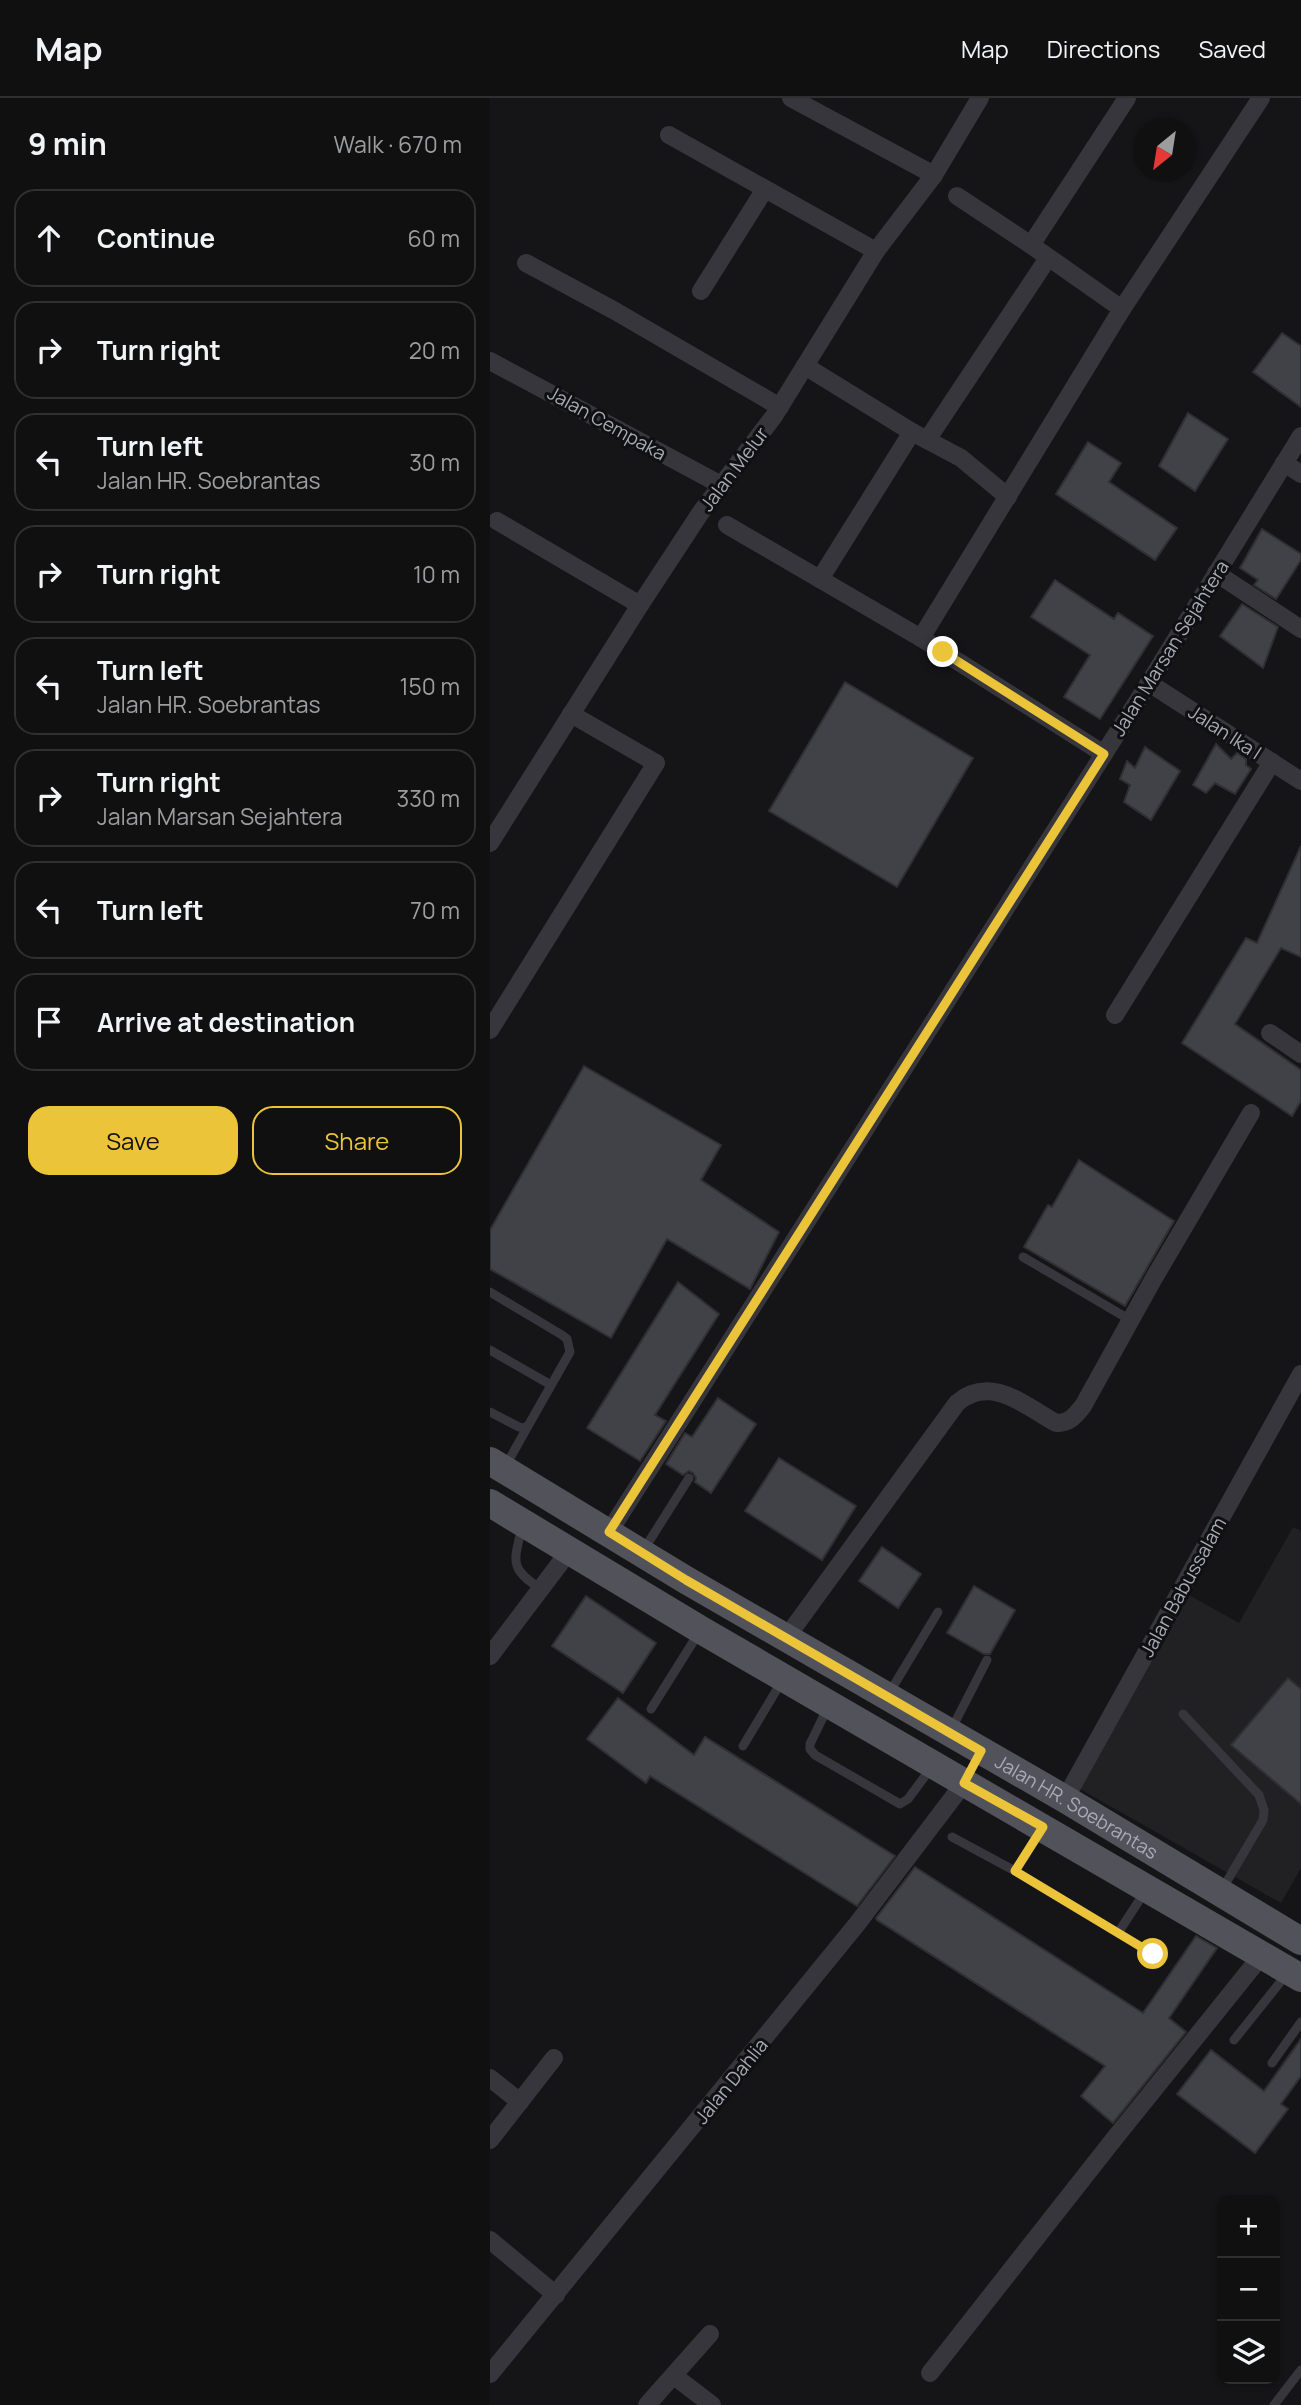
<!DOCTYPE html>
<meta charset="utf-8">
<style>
body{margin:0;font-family:Manrope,sans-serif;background:#19191a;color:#f1f3f6}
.controls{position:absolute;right:21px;bottom:21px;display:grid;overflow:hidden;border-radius:14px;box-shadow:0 2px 5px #0004}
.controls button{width:63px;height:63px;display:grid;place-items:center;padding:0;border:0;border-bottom:2px solid #303031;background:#101011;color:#f1f3f6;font:35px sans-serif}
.compass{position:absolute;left:643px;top:21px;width:63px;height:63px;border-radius:50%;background:#101011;box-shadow:0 2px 5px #0004;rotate:210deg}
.stop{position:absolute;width:21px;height:21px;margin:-16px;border:5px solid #ebc439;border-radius:50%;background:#fff}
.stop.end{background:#ebc439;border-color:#fff;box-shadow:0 2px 7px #0008}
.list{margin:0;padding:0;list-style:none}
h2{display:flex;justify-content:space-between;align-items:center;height:91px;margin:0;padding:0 28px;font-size:30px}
h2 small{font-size:23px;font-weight:400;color:#9c9d9f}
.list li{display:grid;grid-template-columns:46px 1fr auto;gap:21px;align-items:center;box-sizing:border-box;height:98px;margin:0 14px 14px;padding:0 14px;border:2px solid #303031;border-radius:21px}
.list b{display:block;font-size:26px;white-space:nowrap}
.list p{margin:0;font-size:23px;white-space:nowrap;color:#9c9d9f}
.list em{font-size:23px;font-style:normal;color:#9c9d9f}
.actions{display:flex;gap:14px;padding:21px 28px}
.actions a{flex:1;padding:16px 0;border:2px solid #ebc439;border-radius:21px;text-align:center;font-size:24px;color:#ebc439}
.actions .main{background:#ebc439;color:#111}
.icon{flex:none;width:38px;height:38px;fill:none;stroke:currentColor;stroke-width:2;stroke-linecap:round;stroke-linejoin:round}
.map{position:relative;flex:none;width:811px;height:2307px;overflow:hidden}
header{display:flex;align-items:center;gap:42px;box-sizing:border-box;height:98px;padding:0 35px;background:#101011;border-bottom:2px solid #303031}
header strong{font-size:33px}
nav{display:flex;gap:38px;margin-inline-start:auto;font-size:24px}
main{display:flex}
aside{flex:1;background:#101011}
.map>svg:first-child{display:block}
.built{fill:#212124}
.building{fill:#414247;stroke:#302f33;stroke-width:2}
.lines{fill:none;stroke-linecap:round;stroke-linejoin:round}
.service{stroke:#36363c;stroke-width:9}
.minor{stroke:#36363c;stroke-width:18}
.primary{stroke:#52535a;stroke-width:28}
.route{stroke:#ebc439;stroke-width:9}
.labels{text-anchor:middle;stroke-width:6;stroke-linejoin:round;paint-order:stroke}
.street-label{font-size:19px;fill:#a7aab6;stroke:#101012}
</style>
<header>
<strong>Map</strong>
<nav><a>Map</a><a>Directions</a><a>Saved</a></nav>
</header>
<main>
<aside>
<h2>9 min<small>Walk · 670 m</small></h2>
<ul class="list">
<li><svg class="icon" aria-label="ahead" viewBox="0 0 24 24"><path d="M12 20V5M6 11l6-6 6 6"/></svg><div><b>Continue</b></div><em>60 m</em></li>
<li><svg class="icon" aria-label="right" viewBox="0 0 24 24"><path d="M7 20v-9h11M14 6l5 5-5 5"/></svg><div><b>Turn right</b></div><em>20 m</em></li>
<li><svg class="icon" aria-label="left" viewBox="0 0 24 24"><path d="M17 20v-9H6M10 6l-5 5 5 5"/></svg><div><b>Turn left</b><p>Jalan HR. Soebrantas</p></div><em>30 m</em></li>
<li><svg class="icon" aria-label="right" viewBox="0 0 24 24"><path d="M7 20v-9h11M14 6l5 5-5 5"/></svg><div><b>Turn right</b></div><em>10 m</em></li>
<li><svg class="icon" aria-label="left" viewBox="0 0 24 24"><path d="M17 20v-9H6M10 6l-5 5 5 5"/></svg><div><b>Turn left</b><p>Jalan HR. Soebrantas</p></div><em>150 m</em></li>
<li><svg class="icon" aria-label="right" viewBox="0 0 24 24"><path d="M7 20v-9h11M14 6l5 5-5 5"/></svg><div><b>Turn right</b><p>Jalan Marsan Sejahtera</p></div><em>330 m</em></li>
<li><svg class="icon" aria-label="left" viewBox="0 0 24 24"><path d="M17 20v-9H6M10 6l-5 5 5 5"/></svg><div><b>Turn left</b></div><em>70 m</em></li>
<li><svg class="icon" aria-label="arrive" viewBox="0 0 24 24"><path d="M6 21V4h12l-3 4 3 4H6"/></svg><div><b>Arrive at destination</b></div></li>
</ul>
<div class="actions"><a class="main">Save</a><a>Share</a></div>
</aside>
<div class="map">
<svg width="811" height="2307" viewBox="0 0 811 2307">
<rect width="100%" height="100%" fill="#151517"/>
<polygon class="built" points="803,1429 811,1433 811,1770 791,1805 590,1691 699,1497 749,1525"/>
<g class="building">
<polygon points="792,235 811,248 811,309 763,274"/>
<polygon points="698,315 738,341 705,393 669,368"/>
<polygon points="598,344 631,365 619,384 687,430 665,462 566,396"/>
<polygon points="772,431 811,456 811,462 786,501 764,487 768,482 750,470"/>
<polygon points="565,482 624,521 628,515 663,538 610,621 574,599 600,557 541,519"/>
<polygon points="752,506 788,529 773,570 730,538"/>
<polygon points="355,584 483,660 407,789 279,713"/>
<polygon points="726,646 741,661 747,655 756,661 756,667 761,671 745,696 725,685 716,695 703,687"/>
<polygon points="655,649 690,673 661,722 634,704 640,687 630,681 637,663 645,670"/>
<polygon points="811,748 811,859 791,850 745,926 811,972 811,1003 802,1018 692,945 756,840 767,845"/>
<polygon points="94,968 231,1047 211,1082 289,1134 260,1191 177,1141 121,1240 0,1171 0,1132"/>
<polygon points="589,1062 684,1123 635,1208 534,1149 558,1107 562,1109"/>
<polygon points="188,1184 229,1216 165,1317 176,1323 150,1363 97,1330"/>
<polygon points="228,1300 266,1326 221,1395 205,1384 206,1380 203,1375 199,1373 193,1377 176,1366 195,1335 202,1339"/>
<polygon points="289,1360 366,1408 332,1462 255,1413"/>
<polygon points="392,1449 431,1476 408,1510 369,1483"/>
<polygon points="484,1488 525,1512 500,1556 494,1556 457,1535"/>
<polygon points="96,1498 166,1545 133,1595 62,1548"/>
<polygon points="798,1580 811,1591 811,1706 741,1647"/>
<polygon points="128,1600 204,1657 215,1639 405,1758 367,1808 160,1678 156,1685 97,1641"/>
<polygon points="425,1769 653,1915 706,1838 727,1850 679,1920 696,1934 623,2025 591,1998 615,1968 387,1822 386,1820"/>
<polygon points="811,1941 811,1978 791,2006 798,2011 765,2055 687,1996 721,1952 774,1993"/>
</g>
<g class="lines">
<g class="service">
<polyline points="533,1159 642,1223"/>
<polyline points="0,1194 72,1237 77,1241 80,1254 38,1328 33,1330 29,1329 0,1314"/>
<polyline points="0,1252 61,1287"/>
<polyline points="15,1369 38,1328"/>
<path d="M32,1430C23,1465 20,1471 51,1491"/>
<polyline points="153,1453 199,1380"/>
<polyline points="398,1597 448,1514"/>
<polyline points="338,1609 320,1646 320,1651 325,1657 410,1706 418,1701 441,1670"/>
<polyline points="161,1611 208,1536"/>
<polyline points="693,1616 769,1697 774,1712 773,1722 733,1790"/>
<polyline points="462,1630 497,1562"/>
<polyline points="253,1648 292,1583"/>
<polyline points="550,1733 525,1773 663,1856"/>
<polyline points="462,1739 525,1773"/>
<polyline points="628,1835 654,1795"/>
<polyline points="744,1942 796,1877"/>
<polyline points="782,1965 811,1924"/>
<polyline points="784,2307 811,2272"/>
</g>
<g class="minor">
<polyline points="301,0 444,77"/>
<polyline points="179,37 386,153"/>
<polyline points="467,98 541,147"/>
<polyline points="36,165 125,213 290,309"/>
<polyline points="211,193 275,91"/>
<polyline points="632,211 541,147 637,0"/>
<polyline points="0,263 233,388"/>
<polyline points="315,268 422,334 471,360 518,399"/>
<polyline points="437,342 558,160"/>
<polyline points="794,365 811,376"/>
<polyline points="7,423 150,507"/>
<polyline points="237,427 431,540 614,656"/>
<polyline points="726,475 811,531"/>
<polyline points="330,481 422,334"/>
<polyline points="431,540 632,211 771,0"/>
<polyline points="659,585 811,683"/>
<polyline points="0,745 150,507 211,414 284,318 386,153 444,77 490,0"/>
<polyline points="625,917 782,664"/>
<polyline points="0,932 166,665 81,616"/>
<polyline points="780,935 811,956"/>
<polyline points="119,1434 659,585 811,338"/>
<path d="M296,1540L467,1305C500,1276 534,1307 566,1325C580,1325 585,1318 593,1308L664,1180L761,1015"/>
<polyline points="0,1558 80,1452"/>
<polyline points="575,1701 811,1276"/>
<polyline points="0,1980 30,2004"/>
<polyline points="0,2042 64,1960"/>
<polyline points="0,2142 66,2197"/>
<polyline points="440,2275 624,2041 772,1857"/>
<polyline points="0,2276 367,1826 474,1685"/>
<polyline points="184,2278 222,2307"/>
<polyline points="157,2307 220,2236"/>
</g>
<g class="primary">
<path id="s1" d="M0,1363L196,1482L575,1701L811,1843"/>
<polyline points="0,1405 211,1532 811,1880"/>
</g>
</g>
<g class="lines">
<polyline class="route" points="453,554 614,656 119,1434 196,1482 491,1653 474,1685 553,1729 525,1773 663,1856"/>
</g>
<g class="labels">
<g class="street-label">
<text transform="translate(117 325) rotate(29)" y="7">Jalan Cempaka</text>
<text transform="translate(244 371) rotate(-53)" y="7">Jalan Melur</text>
<text transform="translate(680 550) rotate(-58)" y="7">Jalan Marsan Sejahtera</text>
<text transform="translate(735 634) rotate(33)" y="7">Jalan Ika I</text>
<text transform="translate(693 1489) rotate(-61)" y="7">Jalan Babussalam</text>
<text dy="7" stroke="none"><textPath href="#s1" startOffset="681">Jalan HR. Soebrantas</textPath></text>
<text transform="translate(241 1983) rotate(-51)" y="7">Jalan Dahlia</text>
</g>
</g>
</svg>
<div class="controls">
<button>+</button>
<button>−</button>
<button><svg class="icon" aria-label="layers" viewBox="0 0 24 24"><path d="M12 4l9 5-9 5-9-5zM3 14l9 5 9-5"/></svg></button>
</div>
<svg class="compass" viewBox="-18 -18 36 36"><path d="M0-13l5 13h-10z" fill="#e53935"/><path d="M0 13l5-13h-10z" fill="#9c9d9f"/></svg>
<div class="stop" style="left:663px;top:1856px"></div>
<div class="stop end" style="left:453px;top:554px"></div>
</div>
</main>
